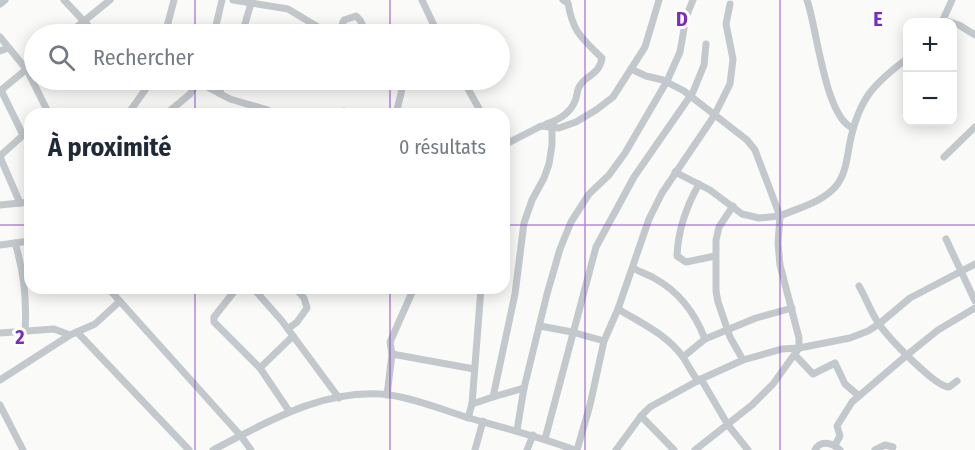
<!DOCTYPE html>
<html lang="fr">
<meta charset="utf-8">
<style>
body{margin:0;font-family:"Fira Sans Condensed",sans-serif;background:#f6f6f7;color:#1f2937}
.controls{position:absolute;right:18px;top:18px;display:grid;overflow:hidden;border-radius:12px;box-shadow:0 3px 15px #0003}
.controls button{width:54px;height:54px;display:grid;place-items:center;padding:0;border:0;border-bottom:2px solid #e0e1e3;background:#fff;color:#1f2937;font:30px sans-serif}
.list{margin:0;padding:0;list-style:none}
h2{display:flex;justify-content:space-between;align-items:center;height:78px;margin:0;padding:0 24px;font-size:26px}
h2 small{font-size:20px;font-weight:400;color:#747a83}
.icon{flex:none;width:33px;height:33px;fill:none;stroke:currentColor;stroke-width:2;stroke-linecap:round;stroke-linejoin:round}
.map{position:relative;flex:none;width:975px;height:450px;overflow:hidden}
.search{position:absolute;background:#fff;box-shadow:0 3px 15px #0003;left:24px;top:24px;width:486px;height:66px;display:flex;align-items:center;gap:15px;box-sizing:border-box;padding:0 21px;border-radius:33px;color:#747a83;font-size:22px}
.panel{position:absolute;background:#fff;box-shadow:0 3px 15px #0003;left:24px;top:108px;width:486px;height:186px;border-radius:18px}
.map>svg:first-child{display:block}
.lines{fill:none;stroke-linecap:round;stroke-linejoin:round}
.street{stroke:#c3c8cc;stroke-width:7}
.grid{fill:none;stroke:#7b2cbf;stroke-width:1.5;stroke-opacity:0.55}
.grid-label{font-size:20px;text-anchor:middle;font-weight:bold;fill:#7b2cbf;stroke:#fff;stroke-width:6;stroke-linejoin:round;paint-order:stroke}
</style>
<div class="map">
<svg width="975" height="450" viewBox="0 0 975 450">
<rect width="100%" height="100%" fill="#fafaf8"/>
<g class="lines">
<g class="street">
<polyline points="64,0 96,34"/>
<polyline points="233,0 288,9 318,27 337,34"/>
<polyline points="422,0 438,34"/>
<path d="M807,0C817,28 825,118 853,128"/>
<polyline points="0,4 5,0"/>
<polyline points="944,20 959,25 975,35"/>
<polyline points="942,22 952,0"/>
<polyline points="335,32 341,27 344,20 356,16 360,20 367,34"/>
<polyline points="68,34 110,0"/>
<polyline points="165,34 174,0"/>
<polyline points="214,34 222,0"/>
<polyline points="242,34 252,0"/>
<polyline points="0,37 27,70 49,114"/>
<polyline points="0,51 8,48"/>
<polyline points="631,69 646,76 663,80 684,91 747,140 755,150 780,216 759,218 742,214 710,190 675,172"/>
<polyline points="194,80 230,99 268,110"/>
<polyline points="463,80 482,114"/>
<polyline points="1,90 23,135"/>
<polyline points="0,91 34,63"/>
<polyline points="219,93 225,80"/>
<polyline points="344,111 352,114"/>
<polyline points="128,114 152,80"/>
<polyline points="166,114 190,94 199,80"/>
<polyline points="396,114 404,81 401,80"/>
<path d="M546,124C559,120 570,114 575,101C577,97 577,91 579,87C586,74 599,76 602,58C582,38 573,33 568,3L563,0"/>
<polyline points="504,145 541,126 559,128 576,122 596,110 613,97 645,47 659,0"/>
<polyline points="0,156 30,129"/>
<polyline points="0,157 20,203"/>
<polyline points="944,157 975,127"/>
<path d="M699,184C686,207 678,229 677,256L686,262L715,256"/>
<polyline points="0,205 30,202"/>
<polyline points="733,206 719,227 716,240 716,291 718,302 730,337 743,360"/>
<polyline points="946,239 975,301"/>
<path d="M15,243C24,272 27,301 25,331"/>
<polyline points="0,245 30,241"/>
<path d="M633,268C640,272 647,274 654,278C678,291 695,313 705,339"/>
<path d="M859,286C866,298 871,313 879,324C888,337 935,387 949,387L957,381"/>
<polyline points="108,288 241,436 251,450"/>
<polyline points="237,288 214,317 214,322 260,368 289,411"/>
<polyline points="253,288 282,321 339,398"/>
<path d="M618,309C641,323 666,334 683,357C688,365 692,373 698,381"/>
<polyline points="540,326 572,332 604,341"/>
<polyline points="288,329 297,322 307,308 304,298 295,288"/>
<polyline points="77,332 189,450"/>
<polyline points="0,333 54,329 70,335"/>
<polyline points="392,354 474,369"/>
<polyline points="795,355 813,374 835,363 845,384 859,396"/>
<polyline points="683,357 705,339 756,318 792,308"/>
<polyline points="260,368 293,336"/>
<polyline points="701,379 728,425 748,450"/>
<polyline points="0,380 70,335 95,324 119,302"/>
<polyline points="387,395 392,354 390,342 414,288"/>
<polyline points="493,397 524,388"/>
<polyline points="472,404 493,397 515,294 524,223 532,200 544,178 549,164 552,145 552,126"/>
<polyline points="0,405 23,450"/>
<polyline points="641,416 674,450"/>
<polyline points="468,418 472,404 481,288"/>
<polyline points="517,430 524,388 547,294 560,249 571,222 589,194 609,175 625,153 667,81 680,52 686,17 693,0"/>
<polyline points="545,439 596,247 634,177 693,92 704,65 706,44"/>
<polyline points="835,445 840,436 837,426 852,402 907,355 938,330 975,308"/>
<path d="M213,450C267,422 325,387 390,395C417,399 443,410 469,418C505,428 540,437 575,450"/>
<polyline points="475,450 483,421"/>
<polyline points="527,450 533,435"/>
<polyline points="577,450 590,405 604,341 618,309 649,219 662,193 714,116 730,84 733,59 726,24 730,4"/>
<polyline points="616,450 641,416 650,407 701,379 743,360 782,349 799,348 850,338 868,331 879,324 910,298 975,264"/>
<path d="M695,450L752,405L773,384L799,348V338L780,265L778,243L780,216C798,208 823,202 836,186C846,174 847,157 850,142C859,99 873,84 908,58"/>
<path d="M815,450C820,440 832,442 840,450"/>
<polyline points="875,450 885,445 893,447"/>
</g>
</g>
<path class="grid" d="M195,0V34M390,0V34M585,0V450M780,0V450M195,80V114M390,80V114M0,225H30M504,225H975M195,288V450M390,288V450"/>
<g class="grid-label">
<text x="682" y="26">D</text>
<text x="878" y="26">E</text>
<text x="20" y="344">2</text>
</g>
</svg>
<div class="controls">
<button>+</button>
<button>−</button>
</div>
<div class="search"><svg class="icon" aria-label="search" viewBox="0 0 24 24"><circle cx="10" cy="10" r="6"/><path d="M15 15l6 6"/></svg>Rechercher</div>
<section class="panel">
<h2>À proximité<small>0 résultats</small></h2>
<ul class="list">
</ul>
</section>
</div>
